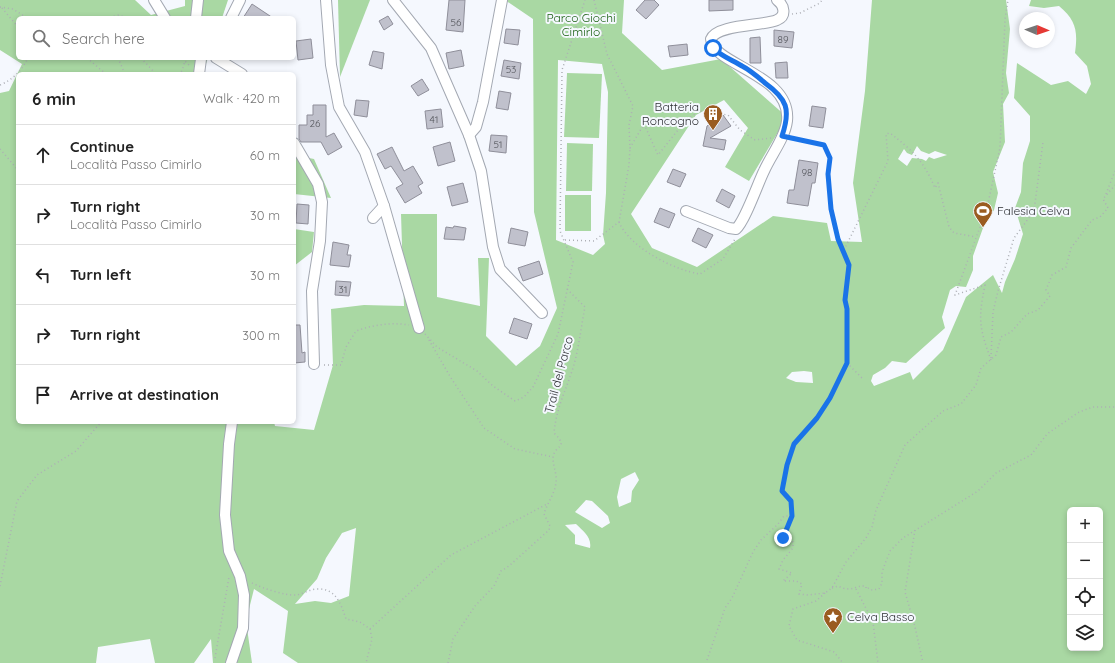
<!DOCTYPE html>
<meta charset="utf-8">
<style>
body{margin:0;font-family:Quicksand,sans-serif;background:#f6f6f6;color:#222}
.controls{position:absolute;right:12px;bottom:12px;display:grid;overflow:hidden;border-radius:6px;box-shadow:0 2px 6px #0003}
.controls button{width:36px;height:36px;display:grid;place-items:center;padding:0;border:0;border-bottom:1px solid #e0e0e0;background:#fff;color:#222;font:20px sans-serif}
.compass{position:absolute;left:1019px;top:12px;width:36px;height:36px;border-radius:50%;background:#fff;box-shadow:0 2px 6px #0003;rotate:92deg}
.stop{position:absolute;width:12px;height:12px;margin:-9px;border:3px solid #1a73e8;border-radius:50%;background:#fff}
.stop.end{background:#1a73e8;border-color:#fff;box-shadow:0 1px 4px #0008}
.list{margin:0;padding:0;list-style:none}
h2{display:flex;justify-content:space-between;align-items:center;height:52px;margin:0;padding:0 16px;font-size:17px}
h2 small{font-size:13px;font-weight:400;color:#767676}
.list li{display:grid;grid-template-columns:26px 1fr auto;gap:12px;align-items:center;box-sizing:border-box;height:60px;padding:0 16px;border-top:1px solid #e0e0e0}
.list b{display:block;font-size:15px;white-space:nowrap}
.list p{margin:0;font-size:13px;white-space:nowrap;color:#767676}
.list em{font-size:13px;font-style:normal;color:#767676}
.icon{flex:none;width:22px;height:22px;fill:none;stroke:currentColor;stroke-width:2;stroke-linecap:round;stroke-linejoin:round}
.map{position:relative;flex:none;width:1115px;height:663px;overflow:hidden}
.search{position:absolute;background:#fff;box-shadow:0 2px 6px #0003;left:16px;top:16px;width:280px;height:44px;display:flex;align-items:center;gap:10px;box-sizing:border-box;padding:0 14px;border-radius:6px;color:#767676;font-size:15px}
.panel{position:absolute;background:#fff;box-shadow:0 2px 6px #0003;left:16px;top:72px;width:280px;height:352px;border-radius:6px}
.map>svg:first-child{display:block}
.green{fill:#a9d8a3;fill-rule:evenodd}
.building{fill:#c0c1cc;stroke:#8f8f9a}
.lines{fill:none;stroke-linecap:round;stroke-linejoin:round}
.minor-casing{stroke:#a3a8b2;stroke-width:12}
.path{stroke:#adafb5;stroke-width:1.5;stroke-dasharray:1 3;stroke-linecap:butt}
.minor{stroke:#fff;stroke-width:10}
.route{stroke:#1a73e8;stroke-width:5}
.labels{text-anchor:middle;stroke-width:4;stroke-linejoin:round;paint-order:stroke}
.number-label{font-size:10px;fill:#52545a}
.park-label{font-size:12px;fill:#1c6214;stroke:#f5f8fe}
.poi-label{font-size:12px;fill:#2e3034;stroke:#f5f8fe;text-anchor:start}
.street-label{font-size:12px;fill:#2e3034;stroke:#f5f8fe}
</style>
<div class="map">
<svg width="1115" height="663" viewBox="0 0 1115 663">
<rect width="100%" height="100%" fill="#f5f8fe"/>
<g class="green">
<path d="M0,0H135L151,15L185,6V0H228L222,18H18V58H208L203,72L206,74H18V422H274L275,426L314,430L333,365L331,309L364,305L404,306L401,214H437V297L480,306L478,258H489L486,336L516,366L540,346L557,308L534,212L533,19L505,0H624L622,33L662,70L721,59L787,117L749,181L725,167L748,128L724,100L696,115L631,214L652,248L697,267L773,216L827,223L831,241L862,242L853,183L865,91L872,0H1006L1010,29L1006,73L1009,93L1003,104L1005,142L993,172L998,193L994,210L983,228L973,256V270L966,287L956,286L950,290L942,317L945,328L906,363L892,361L885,368L873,375L871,381L874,386L910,372L913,380L943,350L966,297L993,275L1002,293L1005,282L1015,259L1023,234L1015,208L1021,192L1023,163L1030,141V116L1014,98L1017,63L1051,85L1068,81L1086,94L1091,84L1087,66L1075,53C1078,31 1076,20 1059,6L1044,8L1029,6L1031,0H1115V663H298L283,653L288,611L254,589L246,621L252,663H213L211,639L194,663H155L150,639L98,647L96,663H0V93L9,91L22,64L0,50ZM558,60L602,64L608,92L606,193L603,235L605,244L593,255L556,240ZM917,146L921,151L929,154L935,151L947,155L934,159L929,157L926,161L922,159L912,158L907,166L898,159L904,149L907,153L912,155ZM804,371L812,372L813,383L796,382L786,378L792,372ZM635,472L639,480L632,491L631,502L619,507L617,497L621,479ZM586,500L592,501L608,516L610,523L602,528L575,512ZM1070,510H1100V648H1070ZM576,524C583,531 592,537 590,548L575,544V535L565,525ZM356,528L349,596L331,603L315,601L295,604L317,579L326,558L342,533Z"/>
<polygon points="338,0 370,0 340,77"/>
<polygon points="567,73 602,74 599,138 564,137"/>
<polygon points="567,143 593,144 592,191 566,191"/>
<polygon points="294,155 314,159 331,198 294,194"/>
<rect x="565" y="195" width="26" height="36"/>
<polygon points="294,229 314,232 312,252 294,266"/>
</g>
<g class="building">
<polygon points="449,0 465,0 463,32 446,30"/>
<polygon points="645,0 654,0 659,5 646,19 636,10"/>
<polygon points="709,0 733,0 733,10 709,11"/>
<polygon points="252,4 273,18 243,18"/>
<polygon points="388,16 393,24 384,30 379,21"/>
<polygon points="506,29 520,30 518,45 504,43"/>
<polygon points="774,30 794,32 792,48 774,46"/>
<polygon points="760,37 761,63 750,63 750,38"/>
<polygon points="311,39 313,58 298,60 296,41"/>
<polygon points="687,44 688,55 670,57 668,46"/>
<polygon points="461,50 464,66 449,69 446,53"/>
<polygon points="373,51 384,53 382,69 369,65"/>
<polygon points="504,60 521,63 519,79 501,76"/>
<polygon points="787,62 788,78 776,78 775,63"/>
<polygon points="422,79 429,90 418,96 411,86"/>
<polygon points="499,91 511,93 508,110 496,108"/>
<polygon points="356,100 369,101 367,117 354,115"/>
<polygon points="313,105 326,105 326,137 334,133 342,147 328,155 321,142 301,142 299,139 299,125 307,125 307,115 313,115"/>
<polygon points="812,106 826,108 823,128 809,126"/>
<polygon points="441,109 443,127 427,129 425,111"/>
<polygon points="723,115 731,126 710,138 726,140 724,150 703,146 707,126"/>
<polygon points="491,135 507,136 506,153 489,151"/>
<polygon points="450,142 455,161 438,166 433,147"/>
<polygon points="392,147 404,171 413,166 423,183 418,186 422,193 405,203 396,188 403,184 391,166 385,169 377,154"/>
<polygon points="799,160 818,163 815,183 812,183 808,206 787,203 789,190 794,190"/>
<polygon points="673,169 686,174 680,187 667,182"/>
<polygon points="463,183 468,202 452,206 447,187"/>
<polygon points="722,189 735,196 729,208 716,201"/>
<polygon points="297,204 309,205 308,224 296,223"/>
<polygon points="660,208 675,214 669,228 654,222"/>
<polygon points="454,226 466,228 464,240 444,239 446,227 453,228"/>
<polygon points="511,228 528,232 525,246 508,243"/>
<polygon points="698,228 713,235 706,248 692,241"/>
<polygon points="333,242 349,245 347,255 351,255 349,267 330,265"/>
<polygon points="539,261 543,274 523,281 518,268"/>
<polygon points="336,281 351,282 349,296 335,295"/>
<polygon points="514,318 532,324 527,339 509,333"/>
<polygon points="294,325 300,325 302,353 305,352 305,362 294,363"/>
</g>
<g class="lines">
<defs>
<g id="minor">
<polyline points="154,0 165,18"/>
<polyline points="326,0 331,65 339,107 365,152 384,206 419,328"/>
<polyline points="393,0 431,48 469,135 481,171 493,247 500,269 542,313"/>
<polyline points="196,18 198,0"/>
<polyline points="231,18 240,0"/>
<polyline points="216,58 242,74"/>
<polyline points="199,74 201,59"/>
<polyline points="469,135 476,127 483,102 502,0"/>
<polyline points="294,143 318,184 322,202 320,241 312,291 314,364"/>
<path d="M686,211L729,228L736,229C745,221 758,183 764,171C771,155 785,138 787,121C792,74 712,65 711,39C717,24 764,26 777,20C787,16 784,5 777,0"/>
<polyline points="373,218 384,206"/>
<polyline points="231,663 243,628 244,595 240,576 229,551 225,515 229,444 232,422"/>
</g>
</defs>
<use href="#minor" class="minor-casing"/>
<g class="path">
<polyline points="594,0 607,54 633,106 629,125 630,148 644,124 658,155 686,120 700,111 728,115 740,130 755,140 771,138"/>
<polyline points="0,7 13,9 27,18"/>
<polyline points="2,8 18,27"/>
<polyline points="792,14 800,13 820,3 822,0"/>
<polyline points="106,18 119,15 128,18"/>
<polyline points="87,58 106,74"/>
<polyline points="118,58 125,74"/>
<polyline points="141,58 156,74"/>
<polyline points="178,74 182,71 185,61 190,66"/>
<path d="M0,85C14,79 21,71 28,58"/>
<polyline points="792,138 824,145 830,158 828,174 831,209 838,239 849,265 845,300 847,309 847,363 830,398 817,418 794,444 787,465 782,491 791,501 792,516 783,538 793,542 793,548 783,560 779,569 792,573 783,581 796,581 802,584 799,594 808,595 825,593 832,588 846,562 866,538 872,527 876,510 905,445 943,411 961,404 976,385 981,368 996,355 1001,337 1011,332 1027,314 1038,310 1050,296 1046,290 1052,275 1066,267 1071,248 1092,220 1100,217 1108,208 1103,199 1115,185"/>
<polyline points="0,149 18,170"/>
<polyline points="1106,194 1115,171"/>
<path d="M619,222C630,248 674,270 700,274L723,259L735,239"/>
<polyline points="565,240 594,241 619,222 629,165 630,148"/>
<path d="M844,250L888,161L886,134L890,133C913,151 923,160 935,188L938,183L949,227L954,233L976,237"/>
<polyline points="425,334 437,347 477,371 493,386 515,401 524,397 533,387 558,334 573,262 560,231 562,70 585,0"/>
<polyline points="429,340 451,378 484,428 515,449 553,457"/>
<polyline points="991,358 993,312 998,291 1014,238 1034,211 1043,142"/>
<path d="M991,360C979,327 978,319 985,285L955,295L987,208L1000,148L1005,19L1008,0"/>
<polyline points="847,363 862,378"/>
<path d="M324,365H341L346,347L356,331C373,325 390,322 409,325"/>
<polyline points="915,530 905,592 915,627 923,663"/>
<path d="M252,583C262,588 286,596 296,595C303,594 310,589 317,589C336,588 341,604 346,619L360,622L370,629L372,639L366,663"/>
<polyline points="0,586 17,501 37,475 76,451 101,422"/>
<path d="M832,588L838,586C852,593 855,585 866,586V589L869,588L872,590L879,589L882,583V572L890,551L903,538L978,491L996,473L1031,455L1047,434L1079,412L1093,407H1115"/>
<polyline points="856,589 873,622 878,663"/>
<polyline points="825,593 816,601 793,609 789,626 797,640 834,652 843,663"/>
<polyline points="370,629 451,555 547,504"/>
<polyline points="215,658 229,577"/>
<polyline points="707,660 725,608 732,598 753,552 761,540 778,524 784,516 792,516"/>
<path d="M448,663L453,639L475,606L494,586L501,571L509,566L549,530L550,526L544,514C547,503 555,494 556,482C557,474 553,466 553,458C554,444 570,449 554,433C556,409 566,390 573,368C579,348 581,327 585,307L567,289"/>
</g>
<use href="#minor" class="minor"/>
</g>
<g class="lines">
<path class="route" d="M713,48C721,56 732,60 742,66C750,70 758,77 765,83C787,99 791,109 782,136L824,145L830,158L828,174L831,209L838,239L849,265L845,300L847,309V363L830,398L817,418L794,444L787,465L782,491L791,501L792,516L783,538"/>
</g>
<defs>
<symbol id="building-pin" viewBox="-11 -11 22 30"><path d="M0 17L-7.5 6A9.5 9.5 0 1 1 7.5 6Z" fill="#9a5c21" stroke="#f5f8fe"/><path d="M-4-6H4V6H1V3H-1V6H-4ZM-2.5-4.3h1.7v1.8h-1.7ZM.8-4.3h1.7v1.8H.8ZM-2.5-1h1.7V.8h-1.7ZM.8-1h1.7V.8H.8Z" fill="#fff"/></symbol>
<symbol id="stadium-pin" viewBox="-11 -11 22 30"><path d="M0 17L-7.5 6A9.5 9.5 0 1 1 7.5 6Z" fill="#9a5c21" stroke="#f5f8fe"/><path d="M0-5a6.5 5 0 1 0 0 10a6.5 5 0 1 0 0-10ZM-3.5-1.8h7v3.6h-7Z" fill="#fff"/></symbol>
<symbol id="sight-pin" viewBox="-11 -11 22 30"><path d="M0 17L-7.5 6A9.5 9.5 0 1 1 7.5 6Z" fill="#9a5c21" stroke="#f5f8fe"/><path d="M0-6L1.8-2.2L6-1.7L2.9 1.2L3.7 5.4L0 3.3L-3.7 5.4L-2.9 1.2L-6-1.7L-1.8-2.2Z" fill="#fff"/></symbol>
</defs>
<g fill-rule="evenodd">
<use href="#building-pin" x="702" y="103" width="22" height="30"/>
<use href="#stadium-pin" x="972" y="200" width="22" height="30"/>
<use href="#sight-pin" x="822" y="606" width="22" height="30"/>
</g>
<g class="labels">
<g class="number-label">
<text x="456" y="26">56</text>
<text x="783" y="43">89</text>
<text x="511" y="73">53</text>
<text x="434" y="123">41</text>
<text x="315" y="127">26</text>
<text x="498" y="148">51</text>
<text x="807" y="176">98</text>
<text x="343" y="293">31</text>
</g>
<g class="park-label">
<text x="581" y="22">Parco Giochi<tspan x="581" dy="14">Cimirlo</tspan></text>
</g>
<g class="poi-label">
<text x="699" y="111" text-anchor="end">Batteria<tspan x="699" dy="14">Roncogno</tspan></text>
<text x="997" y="215">Falesia Celva</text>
<text x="847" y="621">Celva Basso</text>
</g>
<g class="street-label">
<text transform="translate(559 375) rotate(-75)" y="4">Trail del Parco</text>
</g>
</g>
</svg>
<div class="controls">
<button>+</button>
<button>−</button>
<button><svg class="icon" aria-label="locate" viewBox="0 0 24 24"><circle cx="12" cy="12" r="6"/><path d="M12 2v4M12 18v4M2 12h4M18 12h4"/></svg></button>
<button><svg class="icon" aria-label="layers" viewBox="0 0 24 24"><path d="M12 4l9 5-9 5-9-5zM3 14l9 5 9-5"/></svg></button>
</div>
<svg class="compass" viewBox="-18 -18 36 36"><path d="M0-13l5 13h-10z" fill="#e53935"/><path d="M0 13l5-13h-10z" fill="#767676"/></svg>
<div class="stop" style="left:713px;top:48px"></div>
<div class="stop end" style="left:783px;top:538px"></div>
<div class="search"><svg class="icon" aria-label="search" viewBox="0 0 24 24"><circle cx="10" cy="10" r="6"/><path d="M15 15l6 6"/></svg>Search here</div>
<section class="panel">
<h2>6 min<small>Walk · 420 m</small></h2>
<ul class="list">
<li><svg class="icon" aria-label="ahead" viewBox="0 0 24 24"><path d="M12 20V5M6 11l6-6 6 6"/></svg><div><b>Continue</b><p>Località Passo Cimirlo</p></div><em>60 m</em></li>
<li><svg class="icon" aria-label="right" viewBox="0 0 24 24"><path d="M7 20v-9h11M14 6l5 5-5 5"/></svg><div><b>Turn right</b><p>Località Passo Cimirlo</p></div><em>30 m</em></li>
<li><svg class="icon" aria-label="left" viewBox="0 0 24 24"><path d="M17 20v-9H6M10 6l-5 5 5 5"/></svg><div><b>Turn left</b></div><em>30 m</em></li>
<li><svg class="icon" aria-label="right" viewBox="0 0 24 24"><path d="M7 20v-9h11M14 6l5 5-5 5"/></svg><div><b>Turn right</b></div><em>300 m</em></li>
<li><svg class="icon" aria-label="arrive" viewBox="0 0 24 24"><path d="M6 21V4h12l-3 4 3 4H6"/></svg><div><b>Arrive at destination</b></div></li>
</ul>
</section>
</div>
